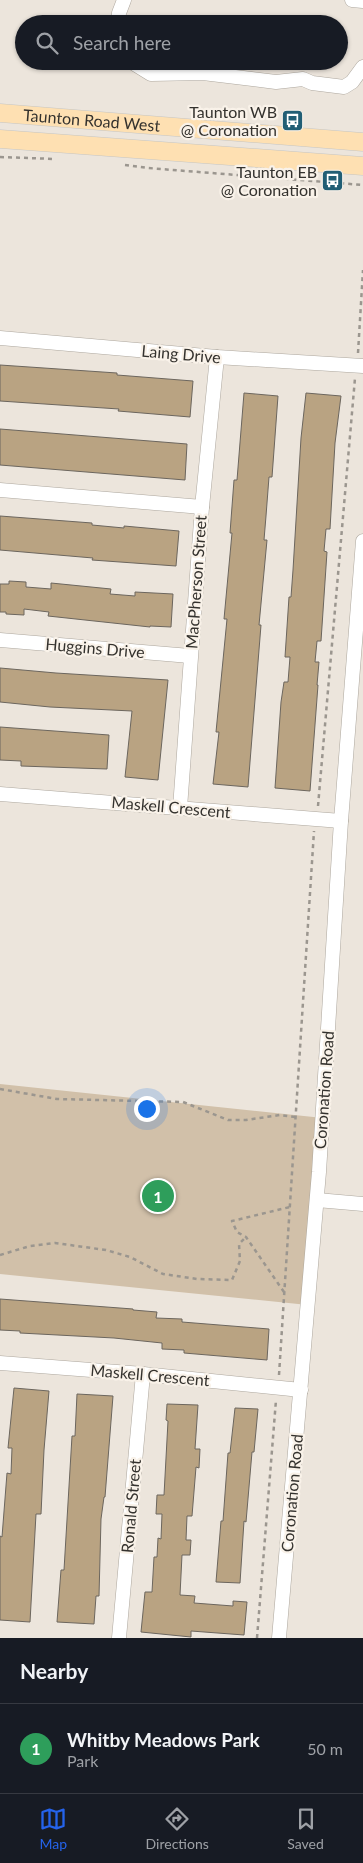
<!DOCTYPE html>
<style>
body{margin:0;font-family:Lato,sans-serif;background:#20242c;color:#f1f3f6}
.you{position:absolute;left:146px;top:1108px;width:18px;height:18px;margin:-12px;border:4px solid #fff;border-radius:50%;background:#1a73e8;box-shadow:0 0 0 8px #1a73e833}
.badge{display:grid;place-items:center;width:32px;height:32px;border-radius:50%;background:#2563eb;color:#fff;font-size:16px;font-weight:700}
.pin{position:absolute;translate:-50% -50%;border:2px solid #fff;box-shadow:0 1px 5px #0006}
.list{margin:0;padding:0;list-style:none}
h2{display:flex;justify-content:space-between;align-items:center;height:65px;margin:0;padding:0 20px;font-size:21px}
h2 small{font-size:16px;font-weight:400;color:#9ea1a6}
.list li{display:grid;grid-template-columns:32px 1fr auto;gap:15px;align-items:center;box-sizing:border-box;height:90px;padding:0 20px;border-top:1px solid #363941}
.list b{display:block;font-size:19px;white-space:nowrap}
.list p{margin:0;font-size:16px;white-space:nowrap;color:#9ea1a6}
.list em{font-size:16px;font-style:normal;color:#9ea1a6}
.icon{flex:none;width:28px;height:28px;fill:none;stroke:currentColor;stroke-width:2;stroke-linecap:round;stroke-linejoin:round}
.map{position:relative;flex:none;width:363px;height:1638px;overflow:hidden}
.search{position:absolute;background:#171b24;box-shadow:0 1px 4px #0004;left:15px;right:15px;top:15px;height:55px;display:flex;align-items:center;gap:12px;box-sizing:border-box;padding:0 18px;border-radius:28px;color:#9ea1a6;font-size:19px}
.sheet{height:155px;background:#171b24}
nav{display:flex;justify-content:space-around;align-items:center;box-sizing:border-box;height:70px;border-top:1px solid #363941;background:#171b24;font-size:14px;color:#9ea1a6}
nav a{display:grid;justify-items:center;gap:2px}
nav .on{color:#2563eb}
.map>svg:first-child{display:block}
.green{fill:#d1c0a9}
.building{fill:#b9a382;stroke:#6c665e}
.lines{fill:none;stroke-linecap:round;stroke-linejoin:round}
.minor-casing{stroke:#ada79e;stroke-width:15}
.major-casing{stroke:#c6c6c4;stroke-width:19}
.path{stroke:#9b968f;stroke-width:2.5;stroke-dasharray:4 4;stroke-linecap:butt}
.minor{stroke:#fff;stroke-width:14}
.major{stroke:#fee0b2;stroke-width:18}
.labels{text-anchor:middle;stroke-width:4.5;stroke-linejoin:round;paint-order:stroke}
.poi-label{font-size:16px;fill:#34322e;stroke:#f9f2e9;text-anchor:end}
.street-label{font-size:16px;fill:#34322e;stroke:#f9f2e9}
</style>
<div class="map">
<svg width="363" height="1638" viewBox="0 0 363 1638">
<rect width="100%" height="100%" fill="#ece5dc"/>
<polygon class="green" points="0,1084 323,1118 308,1305 0,1274"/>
<g class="building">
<polygon points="0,365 117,373 117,375 193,381 190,417 118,411 119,409 0,401"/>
<polygon points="244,393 278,396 272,477 269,477 266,516 264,540 267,540 259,625 261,625 248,787 213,784 219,732 216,732 227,619 224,619 232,533 230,533 234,480 237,480"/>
<polygon points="306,393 341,396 335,443 330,529 326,529 324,551 327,552 321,641 317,641 315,662 319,662 317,685 318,685 310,791 275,788 281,702 284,682 288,682 290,657 285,657 289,597 291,597 293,570 301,438"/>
<polygon points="0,429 187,444 185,480 0,465"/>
<polygon points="0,516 92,523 92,525 124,528 124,526 179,531 176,566 92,560 93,558 0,550"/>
<polygon points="9,581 26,582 26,587 51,589 51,583 111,589 110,594 135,596 135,592 173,594 171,627 150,626 150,627 48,616 49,612 24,609 24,615 6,614 6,612 0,612 0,584 9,584"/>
<polygon points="0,668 56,673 168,680 158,780 125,777 132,711 50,707 0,702"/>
<polygon points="0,727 109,735 107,769 21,766 21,761 0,760"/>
<polygon points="0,1299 133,1309 133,1310 157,1312 156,1318 182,1319 182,1322 269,1329 267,1360 184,1353 184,1350 162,1349 162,1343 114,1338 20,1333 20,1331 0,1330"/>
<polygon points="14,1388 49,1391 44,1450 41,1514 36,1514 30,1622 0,1620 0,1536 2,1537 7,1473 11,1474 12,1448 8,1448"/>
<polygon points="77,1394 113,1396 105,1497 104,1497 101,1519 99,1596 96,1596 94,1624 57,1622 61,1570 64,1570 72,1436 75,1436"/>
<polygon points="167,1404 198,1405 195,1449 200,1449 199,1468 196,1467 192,1516 187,1516 186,1540 191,1540 190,1555 182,1555 180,1595 195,1596 194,1603 233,1606 233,1601 247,1602 244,1635 191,1631 191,1637 141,1632 145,1592 152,1592 154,1557 157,1557 158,1538 161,1539 162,1514 156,1514 157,1495 164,1495 168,1421 166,1420"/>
<polygon points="235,1408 258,1409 254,1452 252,1452 246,1522 244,1521 240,1583 216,1582 221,1521 223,1521 228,1453 230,1453"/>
</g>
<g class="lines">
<defs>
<g id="minor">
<polyline points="352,0 363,1"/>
<polyline points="118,24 119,13 124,0"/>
<polyline points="130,61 151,74 203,73 276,82 303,79 312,83 344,87 352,82 363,67"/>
<polyline points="0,338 217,357 363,366"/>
<polyline points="0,490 202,507"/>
<polyline points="0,640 190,656"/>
<polyline points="0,794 341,821"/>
<polyline points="180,808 202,507 217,357"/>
<polyline points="317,1200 363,1204"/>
<polyline points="0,1363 143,1374 301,1390"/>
<polyline points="119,1638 143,1374"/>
<polyline points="279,1638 319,1172 341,821 363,541"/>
</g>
<g id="major">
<path id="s1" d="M0,113L363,142"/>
<polyline points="0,139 363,166"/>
</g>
</defs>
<use href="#minor" class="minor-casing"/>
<use href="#major" class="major-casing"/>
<g class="path">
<polyline points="0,157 55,159"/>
<polyline points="125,165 148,168 363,185"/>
<polyline points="358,353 363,270"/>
<polyline points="318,806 355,378"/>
<polyline points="0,1089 57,1099 183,1102 228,1120 246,1120 280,1115 296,1117"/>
<polyline points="0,1255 30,1246 55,1243 106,1250 130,1257 163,1274 197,1279 232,1280 240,1261 239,1244 246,1237"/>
<polyline points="284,1292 246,1237 237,1232 232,1221 290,1207"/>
<polyline points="279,1375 314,831"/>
<polyline points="257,1638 276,1400"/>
</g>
<use href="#minor" class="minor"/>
<use href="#major" class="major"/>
</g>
<defs>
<symbol id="bus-square" viewBox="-11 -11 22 22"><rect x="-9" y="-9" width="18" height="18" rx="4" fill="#215e75" stroke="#f9f2e9"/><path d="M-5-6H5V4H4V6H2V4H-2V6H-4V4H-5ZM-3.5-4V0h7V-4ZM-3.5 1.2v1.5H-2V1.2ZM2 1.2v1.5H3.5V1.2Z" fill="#fff"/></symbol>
</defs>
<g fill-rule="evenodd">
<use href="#bus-square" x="280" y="108" width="25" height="25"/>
<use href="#bus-square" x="320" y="168" width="25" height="25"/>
</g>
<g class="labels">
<g class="poi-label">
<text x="277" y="118">Taunton WB<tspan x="277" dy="18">@ Coronation</tspan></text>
<text x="317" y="178">Taunton EB<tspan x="317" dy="18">@ Coronation</tspan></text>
</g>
<g class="street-label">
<text dy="6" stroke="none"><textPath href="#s1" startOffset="92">Taunton Road West</textPath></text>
<text transform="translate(181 354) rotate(5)" y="6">Laing Drive</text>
<text transform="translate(196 582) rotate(-86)" y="6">MacPherson Street</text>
<text transform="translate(95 648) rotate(5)" y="6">Huggins Drive</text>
<text transform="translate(171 807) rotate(5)" y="6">Maskell Crescent</text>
<text transform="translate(324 1090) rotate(-86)" y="6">Coronation Road</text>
<text transform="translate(150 1375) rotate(5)" y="6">Maskell Crescent</text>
<text transform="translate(292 1493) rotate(-85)" y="6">Coronation Road</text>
<text transform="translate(131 1506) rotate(-85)" y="6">Ronald Street</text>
</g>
</g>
</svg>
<div class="you"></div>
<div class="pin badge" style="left:158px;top:1196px;background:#2e9e5b">1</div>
<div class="search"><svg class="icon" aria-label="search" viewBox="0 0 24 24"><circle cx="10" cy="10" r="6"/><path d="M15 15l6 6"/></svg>Search here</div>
</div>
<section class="sheet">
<h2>Nearby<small></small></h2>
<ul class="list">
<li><span class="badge" style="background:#2e9e5b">1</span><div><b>Whitby Meadows Park</b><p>Park</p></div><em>50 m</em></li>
</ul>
</section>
<nav>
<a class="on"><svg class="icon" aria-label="map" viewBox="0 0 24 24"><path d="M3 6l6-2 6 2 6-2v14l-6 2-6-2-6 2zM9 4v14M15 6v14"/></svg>Map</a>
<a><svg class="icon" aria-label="directions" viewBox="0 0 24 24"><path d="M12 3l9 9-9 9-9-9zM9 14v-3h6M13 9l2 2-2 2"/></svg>Directions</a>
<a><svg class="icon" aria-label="saved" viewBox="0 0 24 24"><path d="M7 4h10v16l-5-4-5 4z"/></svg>Saved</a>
</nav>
